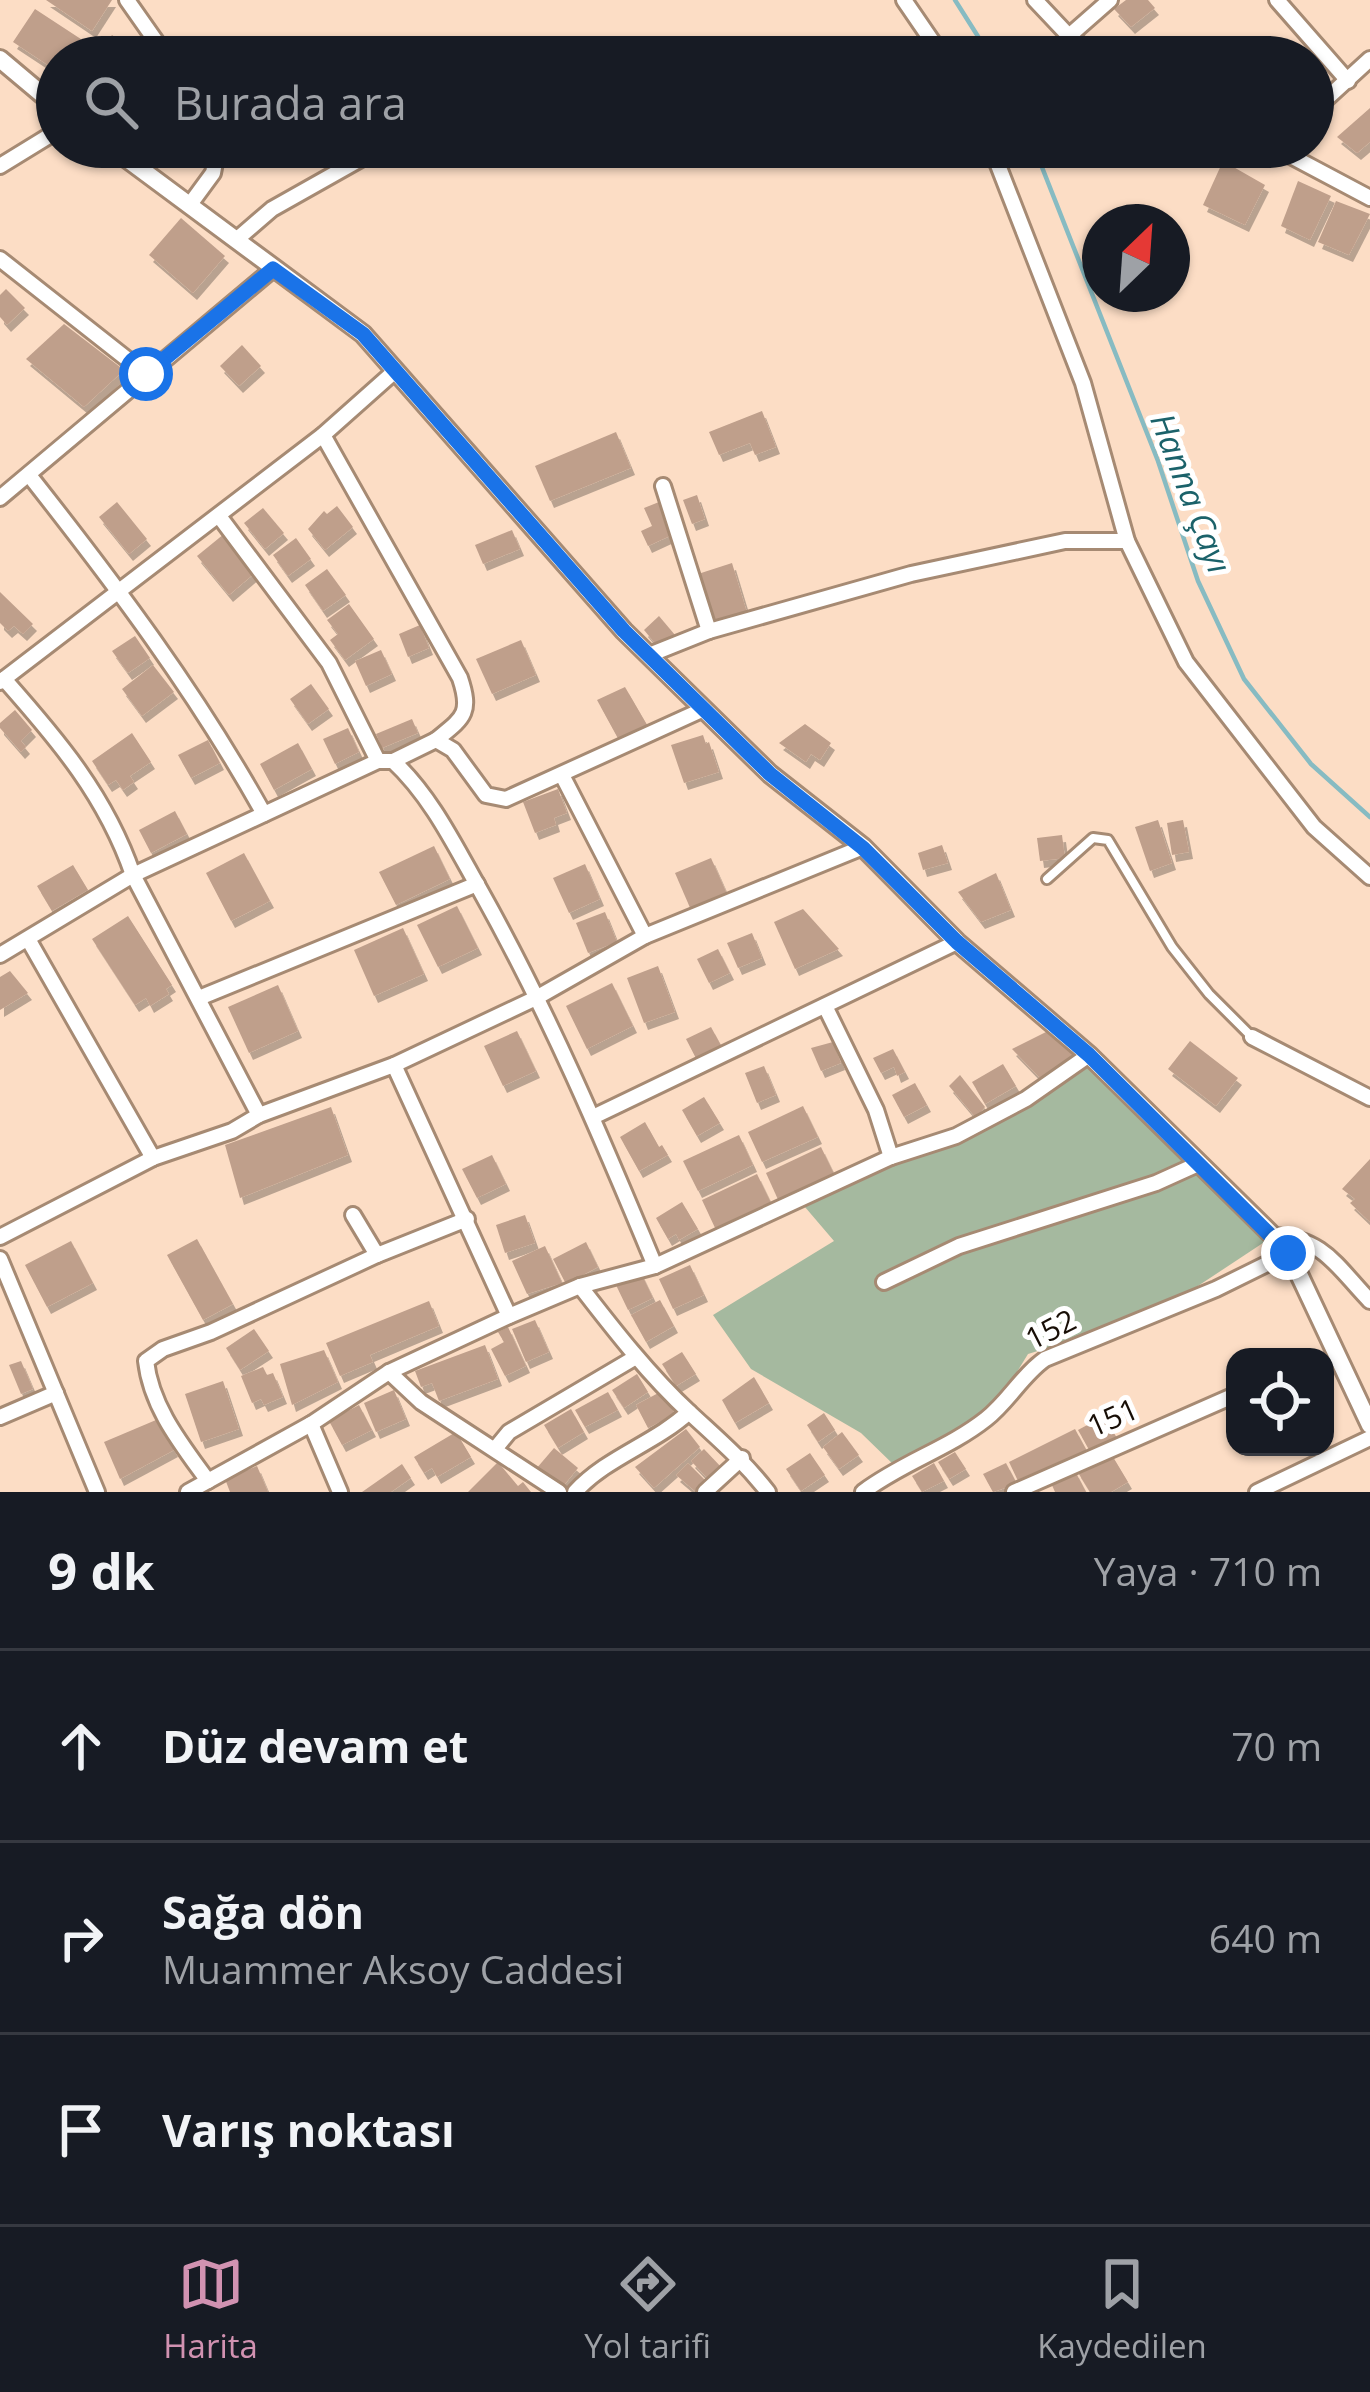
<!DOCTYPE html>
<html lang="tr">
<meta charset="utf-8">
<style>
body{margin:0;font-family:"Open Sans",sans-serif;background:#20242c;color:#f1f3f6}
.controls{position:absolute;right:36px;bottom:36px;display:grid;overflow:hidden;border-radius:24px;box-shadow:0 3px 9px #0004}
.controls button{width:108px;height:108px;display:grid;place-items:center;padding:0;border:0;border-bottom:3px solid #363941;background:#171b24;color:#f1f3f6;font:60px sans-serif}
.compass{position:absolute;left:1082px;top:204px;width:108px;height:108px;border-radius:50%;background:#171b24;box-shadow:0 3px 9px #0004;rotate:25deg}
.stop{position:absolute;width:36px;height:36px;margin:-27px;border:9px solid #1a73e8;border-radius:50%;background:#fff}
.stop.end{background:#1a73e8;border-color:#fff;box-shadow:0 3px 12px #0008}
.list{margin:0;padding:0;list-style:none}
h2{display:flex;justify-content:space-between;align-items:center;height:156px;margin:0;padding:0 48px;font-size:51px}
h2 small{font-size:39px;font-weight:400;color:#9ea1a6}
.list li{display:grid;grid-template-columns:78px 1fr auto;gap:36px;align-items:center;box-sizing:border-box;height:192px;padding:0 48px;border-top:3px solid #363941}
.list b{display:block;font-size:45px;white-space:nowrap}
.list p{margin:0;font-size:39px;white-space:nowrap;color:#9ea1a6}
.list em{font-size:39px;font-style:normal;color:#9ea1a6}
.icon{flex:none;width:66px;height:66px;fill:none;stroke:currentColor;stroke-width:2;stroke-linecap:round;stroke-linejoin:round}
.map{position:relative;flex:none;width:1370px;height:1492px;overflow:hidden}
.search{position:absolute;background:#171b24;box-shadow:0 3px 9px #0004;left:36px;right:36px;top:36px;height:132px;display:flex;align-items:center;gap:30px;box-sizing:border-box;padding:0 42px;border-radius:66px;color:#9ea1a6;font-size:45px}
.sheet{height:732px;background:#171b24}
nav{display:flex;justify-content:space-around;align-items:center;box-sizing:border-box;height:168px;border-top:3px solid #363941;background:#171b24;font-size:33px;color:#9ea1a6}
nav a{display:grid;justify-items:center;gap:6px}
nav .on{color:#d192b1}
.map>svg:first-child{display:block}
.green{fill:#a5b99f}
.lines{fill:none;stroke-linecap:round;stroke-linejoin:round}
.stream{stroke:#87bbc2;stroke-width:4.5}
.building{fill:#bf9f8b;filter:url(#shadow)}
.service-casing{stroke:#a68a73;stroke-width:14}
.minor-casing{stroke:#a68a73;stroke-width:20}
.tertiary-casing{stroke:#a68a73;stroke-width:22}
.service{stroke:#fff;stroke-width:8}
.minor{stroke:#fff;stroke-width:14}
.tertiary{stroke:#fff;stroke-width:16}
.route{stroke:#1a73e8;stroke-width:15}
.labels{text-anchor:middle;stroke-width:10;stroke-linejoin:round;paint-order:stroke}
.street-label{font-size:30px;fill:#180e06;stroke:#fff}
.water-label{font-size:33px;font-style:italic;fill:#1b626a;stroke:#fff}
</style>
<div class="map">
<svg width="1370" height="1492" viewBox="0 0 1370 1492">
<defs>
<filter id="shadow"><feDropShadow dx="4" dy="7" stdDeviation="0" flood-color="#0004"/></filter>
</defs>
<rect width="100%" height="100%" fill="#fcddc5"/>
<polygon class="green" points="1089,1055 1269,1239 1154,1315 1028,1354 990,1416 896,1467 861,1433 751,1369 713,1315 834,1241 799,1200 956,1136"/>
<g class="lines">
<g class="stream">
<polyline points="955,0 991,57"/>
<polyline points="1034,147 1158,461 1198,581 1244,679 1311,764 1370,817"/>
</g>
</g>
<g class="building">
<polygon points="46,0 112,0 92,31"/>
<polygon points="1126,0 1148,0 1155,8 1131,27 1114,9"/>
<polygon points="35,9 90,45 82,57 57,57 57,71 13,42"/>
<polygon points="112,35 143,57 96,57"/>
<polygon points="1184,37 1223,57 1174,57"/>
<polygon points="1370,108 1370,142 1357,153 1337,137"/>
<polygon points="1223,161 1265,185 1245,225 1203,205"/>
<polygon points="1298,181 1331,196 1310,240 1281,226"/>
<polygon points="1336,201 1370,214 1349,255 1318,242"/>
<polygon points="181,218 225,256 193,293 149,255"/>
<polygon points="6,289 25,308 7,325 0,317 0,295"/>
<polygon points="64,324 124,370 84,407 26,359"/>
<polygon points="242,345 261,366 239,386 220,366"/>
<polygon points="762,411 776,447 755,455 750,443 719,455 709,432"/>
<polygon points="616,432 631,468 550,501 535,466"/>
<polygon points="697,495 705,519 692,524 683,500"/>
<polygon points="117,502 147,539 129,554 99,517"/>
<polygon points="659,502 674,534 648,546 641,531 652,526 644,508"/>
<polygon points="337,506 353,527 325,550 308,529 324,511 327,514"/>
<polygon points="263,508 284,533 265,549 244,523"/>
<polygon points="512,530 520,549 483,564 475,545"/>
<polygon points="224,534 256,572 229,595 197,556"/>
<polygon points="296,538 311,559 288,576 273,555"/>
<polygon points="732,563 748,616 724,624 713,620 698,574"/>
<polygon points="327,569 346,595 323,611 305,585"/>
<polygon points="0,592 33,624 23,634 14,626 8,631 0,623"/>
<polygon points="349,604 374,639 345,660 330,640 338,634 327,620"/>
<polygon points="659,616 675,635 659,648 644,630"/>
<polygon points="420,625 429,648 408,657 399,634"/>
<polygon points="135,636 150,658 128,673 112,651"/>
<polygon points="521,640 536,675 492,694 476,659"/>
<polygon points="381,650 392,674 366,686 355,661"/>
<polygon points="153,665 174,692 142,716 122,689"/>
<polygon points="311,684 329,709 308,724 290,699"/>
<polygon points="625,687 650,730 620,742 597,700"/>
<polygon points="15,710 32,730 21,741 26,747 21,752 0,728 0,723"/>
<polygon points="412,719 418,733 382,748 376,734"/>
<polygon points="805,724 831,743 820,760 811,754 806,762 779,743"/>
<polygon points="348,728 359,752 335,764 323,739"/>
<polygon points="132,733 151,762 130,776 134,782 123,790 116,780 108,785 92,761"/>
<polygon points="703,735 706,744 709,742 719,772 684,783 671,745"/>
<polygon points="208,740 220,763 191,778 178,755"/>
<polygon points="298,743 312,769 274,790 260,764"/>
<polygon points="558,789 567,813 554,818 556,825 535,833 523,802"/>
<polygon points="175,811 187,834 151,853 139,830"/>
<polygon points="1158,820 1172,863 1150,871 1135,827"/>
<polygon points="1183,820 1189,852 1172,855 1167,823"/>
<polygon points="1062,835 1065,858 1040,861 1037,838"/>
<polygon points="942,845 948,863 923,870 918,853"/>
<polygon points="434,846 450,879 396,905 379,872"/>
<polygon points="244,853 270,901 231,921 206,873"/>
<polygon points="711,858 727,894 691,910 675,873"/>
<polygon points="585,864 600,899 569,913 553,878"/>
<polygon points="73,865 88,890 52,911 37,886"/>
<polygon points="996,873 1011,910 981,922 958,892"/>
<polygon points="457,906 478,948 438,967 417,925"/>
<polygon points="803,909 839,949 795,969 774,922"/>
<polygon points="605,912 617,942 588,953 576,923"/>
<polygon points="128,916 172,985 166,989 169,994 150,1006 146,998 135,1005 92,939"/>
<polygon points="403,928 424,974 374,996 354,950"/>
<polygon points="752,933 762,958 738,968 727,943"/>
<polygon points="718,949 730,973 709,983 697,959"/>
<polygon points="658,966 675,1012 644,1023 627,978"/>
<polygon points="10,971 28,993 0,1010 0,977"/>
<polygon points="612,983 633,1026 587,1049 566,1006"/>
<polygon points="278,985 298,1031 249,1053 228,1007"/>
<polygon points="711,1027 724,1051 699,1064 686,1039"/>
<polygon points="1050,1030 1077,1058 1041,1079 1012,1049"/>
<polygon points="517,1031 536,1071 503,1086 484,1046"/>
<polygon points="1190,1041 1238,1078 1216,1106 1168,1069"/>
<polygon points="833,1042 841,1063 821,1071 811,1048"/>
<polygon points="893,1049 905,1072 897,1076 894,1067 881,1073 873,1058"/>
<polygon points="1003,1064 1016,1086 985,1104 972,1082"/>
<polygon points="764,1066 776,1095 757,1103 745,1073"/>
<polygon points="960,1075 985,1107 976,1118 949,1086"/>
<polygon points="915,1083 927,1105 904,1117 892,1095"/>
<polygon points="704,1097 720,1123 697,1136 682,1110"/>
<polygon points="803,1106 818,1137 762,1162 748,1132"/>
<polygon points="331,1107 348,1155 240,1198 225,1145"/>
<polygon points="645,1122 659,1147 662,1145 668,1155 639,1171 620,1137"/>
<polygon points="739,1135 753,1165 698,1191 683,1161"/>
<polygon points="821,1147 836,1178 780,1204 766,1173"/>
<polygon points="492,1155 506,1184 477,1198 462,1169"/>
<polygon points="1370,1159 1370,1222 1350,1203 1355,1199 1342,1189"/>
<polygon points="757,1174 772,1205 716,1230 702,1200"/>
<polygon points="682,1202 698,1229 679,1240 676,1234 668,1239 656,1218"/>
<polygon points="525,1215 535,1243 505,1253 496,1225"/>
<polygon points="197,1239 233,1304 203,1320 167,1255"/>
<polygon points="71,1241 93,1283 47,1307 25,1265"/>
<polygon points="586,1242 598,1267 566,1284 553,1259"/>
<polygon points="545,1246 562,1283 527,1294 512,1261"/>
<polygon points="690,1265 704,1295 673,1309 659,1279"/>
<polygon points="640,1271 653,1298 628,1310 615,1283"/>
<polygon points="660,1300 674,1326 646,1342 631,1315"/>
<polygon points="429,1301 439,1326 370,1355 373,1362 340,1376 326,1343"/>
<polygon points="535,1320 549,1352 526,1362 512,1329"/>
<polygon points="508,1327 526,1366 505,1376 491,1349 504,1342 498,1332"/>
<polygon points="254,1329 269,1351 240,1370 226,1348"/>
<polygon points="485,1345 498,1379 439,1401 432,1383 421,1387 415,1371"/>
<polygon points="324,1350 338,1382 292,1405 280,1364"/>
<polygon points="682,1352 696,1374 676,1386 662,1364"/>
<polygon points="21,1361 33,1389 21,1394 9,1365"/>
<polygon points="263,1367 267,1375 273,1373 283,1397 264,1405 261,1399 252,1403 241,1376"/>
<polygon points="637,1374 648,1392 624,1408 612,1390"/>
<polygon points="754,1377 769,1403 735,1423 722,1400"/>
<polygon points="223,1381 239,1429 201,1442 185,1394"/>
<polygon points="394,1390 406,1419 376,1432 364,1403"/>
<polygon points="662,1391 675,1414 648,1428 636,1405"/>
<polygon points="608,1392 618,1410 585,1427 575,1410"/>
<polygon points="359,1405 372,1430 342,1445 329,1421"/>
<polygon points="571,1409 584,1432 558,1448 544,1425"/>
<polygon points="824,1413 835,1430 818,1442 807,1425"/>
<polygon points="1104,1416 1118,1440 1092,1455 1078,1430"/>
<polygon points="156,1420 174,1450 120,1479 104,1442"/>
<polygon points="686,1429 700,1447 654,1488 635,1467"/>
<polygon points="1075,1429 1088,1453 1019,1483 1009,1462"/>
<polygon points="456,1432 471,1457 437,1477 432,1468 424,1473 414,1457"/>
<polygon points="842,1432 859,1455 839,1469 823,1447"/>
<polygon points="554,1448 578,1468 560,1490 536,1469"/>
<polygon points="704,1449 722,1468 709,1480 691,1461"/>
<polygon points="955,1452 966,1469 949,1479 938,1462"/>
<polygon points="1110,1452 1128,1482 1111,1492 1090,1492 1077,1471"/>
<polygon points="810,1453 825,1475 801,1491 786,1469"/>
<polygon points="498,1462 518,1486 523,1482 531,1492 468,1492"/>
<polygon points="688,1463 707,1482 696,1492 676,1475"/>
<polygon points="934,1463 944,1481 922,1492 912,1476"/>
<polygon points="1006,1463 1017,1484 993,1492 983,1474"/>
<polygon points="402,1464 411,1478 391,1492 362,1492"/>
<polygon points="257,1466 268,1492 230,1492 225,1479"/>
<polygon points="1075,1471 1086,1492 1055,1492 1051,1483"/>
</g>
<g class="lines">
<defs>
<polyline id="service" points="1047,879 1093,838 1108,840 1172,947 1209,994 1251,1036"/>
<g id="minor">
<polyline points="127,0 167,57"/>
<polyline points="904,0 943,57"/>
<polyline points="1035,0 1069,36 1097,57"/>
<polyline points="1277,0 1348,81"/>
<polyline points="1069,36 1110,0"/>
<polyline points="1313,111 1370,59"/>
<polyline points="991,147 1083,383 1127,541 1186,662 1314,827 1370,877"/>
<polyline points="1274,147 1370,198"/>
<polyline points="0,166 57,131"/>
<polyline points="191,203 213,173 218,147"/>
<polyline points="236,240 272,209 382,147"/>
<polyline points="0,259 146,374"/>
<path d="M323,435L460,678C472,714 463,718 436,740"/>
<path d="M29,475C115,584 196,692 264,814"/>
<polyline points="663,486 709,631"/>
<polyline points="0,498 273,269"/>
<polyline points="219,516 329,663 378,761"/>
<polyline points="649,655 709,631 911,574 1065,541 1127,541"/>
<path d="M4,679C58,740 106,796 133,875L259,1115"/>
<polyline points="0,682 323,435 395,371"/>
<path d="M393,761C431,796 455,846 480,890C548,1011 602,1138 655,1266"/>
<polyline points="562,775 645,936"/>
<polyline points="28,939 153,1158"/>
<polyline points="0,955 133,875 378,761 393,761 436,740 453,750 486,795 506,799 704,709"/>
<polyline points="199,998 477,884"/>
<polyline points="825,1006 876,1110 891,1157"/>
<polyline points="1252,1037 1370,1098"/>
<polyline points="394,1065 509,1316"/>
<polyline points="593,1117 957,942"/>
<polyline points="353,1215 377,1255 467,1219"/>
<path d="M1273,1236C1324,1238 1337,1267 1370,1301"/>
<polyline points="0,1237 153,1158 232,1131 259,1115 394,1065 536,998 645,936 863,847"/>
<polyline points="0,1259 97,1492"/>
<polyline points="884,1282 959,1246 1156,1183 1198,1164"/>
<path d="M580,1286C614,1330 649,1375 690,1413C718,1439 744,1461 768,1492"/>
<polyline points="389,1372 421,1402 559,1492"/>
<polyline points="0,1417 56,1393"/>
<polyline points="311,1424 340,1492"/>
<polyline points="495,1449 509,1432 636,1357"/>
<path d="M208,1481C182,1445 151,1407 146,1361L163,1349L211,1332L377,1255"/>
<polyline points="188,1492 311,1424 389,1372 509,1316 580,1286 655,1266 891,1157 956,1136 1026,1099 1089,1055"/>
<path d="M575,1492C607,1457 654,1444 689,1412"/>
<polyline points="705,1492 742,1458"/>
<path d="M863,1492C903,1462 948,1449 986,1419C1009,1401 1022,1375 1045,1359L1216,1289L1289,1253"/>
<polyline points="1014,1492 1235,1395"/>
<polyline points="1257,1492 1370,1438"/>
</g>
<g id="tertiary">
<polyline points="0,59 57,107"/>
<polyline points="111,147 363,334 624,631 770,774 863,847 957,942 1089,1055 1273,1236 1289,1253 1370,1425"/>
</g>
</defs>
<use href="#service" class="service-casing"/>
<use href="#minor" class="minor-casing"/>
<use href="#tertiary" class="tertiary-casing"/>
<use href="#service" class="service"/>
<use href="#minor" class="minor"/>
<use href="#tertiary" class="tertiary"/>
</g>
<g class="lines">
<polyline class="route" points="146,374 273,269 363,334 624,631 770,774 863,848 957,942 1089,1055 1288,1253"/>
</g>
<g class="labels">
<g class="street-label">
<text transform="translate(1051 1330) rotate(-27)" y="10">152</text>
<text transform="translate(1113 1418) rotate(-24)" y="10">151</text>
</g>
<g class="water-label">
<text transform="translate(1191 493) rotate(69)" y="12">Hanna Çayı</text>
</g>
</g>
</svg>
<div class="controls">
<button><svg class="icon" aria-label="locate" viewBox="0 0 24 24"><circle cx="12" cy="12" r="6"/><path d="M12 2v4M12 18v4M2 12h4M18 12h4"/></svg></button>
</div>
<svg class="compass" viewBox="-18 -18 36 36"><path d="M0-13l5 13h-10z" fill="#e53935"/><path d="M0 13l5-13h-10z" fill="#9ea1a6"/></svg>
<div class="stop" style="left:146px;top:374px"></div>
<div class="stop end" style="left:1288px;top:1253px"></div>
<div class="search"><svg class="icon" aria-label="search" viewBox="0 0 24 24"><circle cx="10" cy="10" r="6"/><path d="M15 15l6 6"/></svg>Burada ara</div>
</div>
<section class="sheet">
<h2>9 dk<small>Yaya · 710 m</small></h2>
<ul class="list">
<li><svg class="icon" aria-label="ahead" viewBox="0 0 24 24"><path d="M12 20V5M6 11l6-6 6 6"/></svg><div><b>Düz devam et</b></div><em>70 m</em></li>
<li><svg class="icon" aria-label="right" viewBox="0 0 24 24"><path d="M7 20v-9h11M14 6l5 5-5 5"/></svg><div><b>Sağa dön</b><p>Muammer Aksoy Caddesi</p></div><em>640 m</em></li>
<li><svg class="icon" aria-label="arrive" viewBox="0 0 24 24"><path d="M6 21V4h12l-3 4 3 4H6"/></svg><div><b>Varış noktası</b></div></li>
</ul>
</section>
<nav>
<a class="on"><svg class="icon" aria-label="map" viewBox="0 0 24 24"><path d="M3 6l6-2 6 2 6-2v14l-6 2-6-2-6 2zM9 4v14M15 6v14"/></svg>Harita</a>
<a><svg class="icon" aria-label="directions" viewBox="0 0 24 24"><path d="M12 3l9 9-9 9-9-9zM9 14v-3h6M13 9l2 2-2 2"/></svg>Yol tarifi</a>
<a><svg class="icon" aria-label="saved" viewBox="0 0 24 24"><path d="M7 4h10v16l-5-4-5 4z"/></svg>Kaydedilen</a>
</nav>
